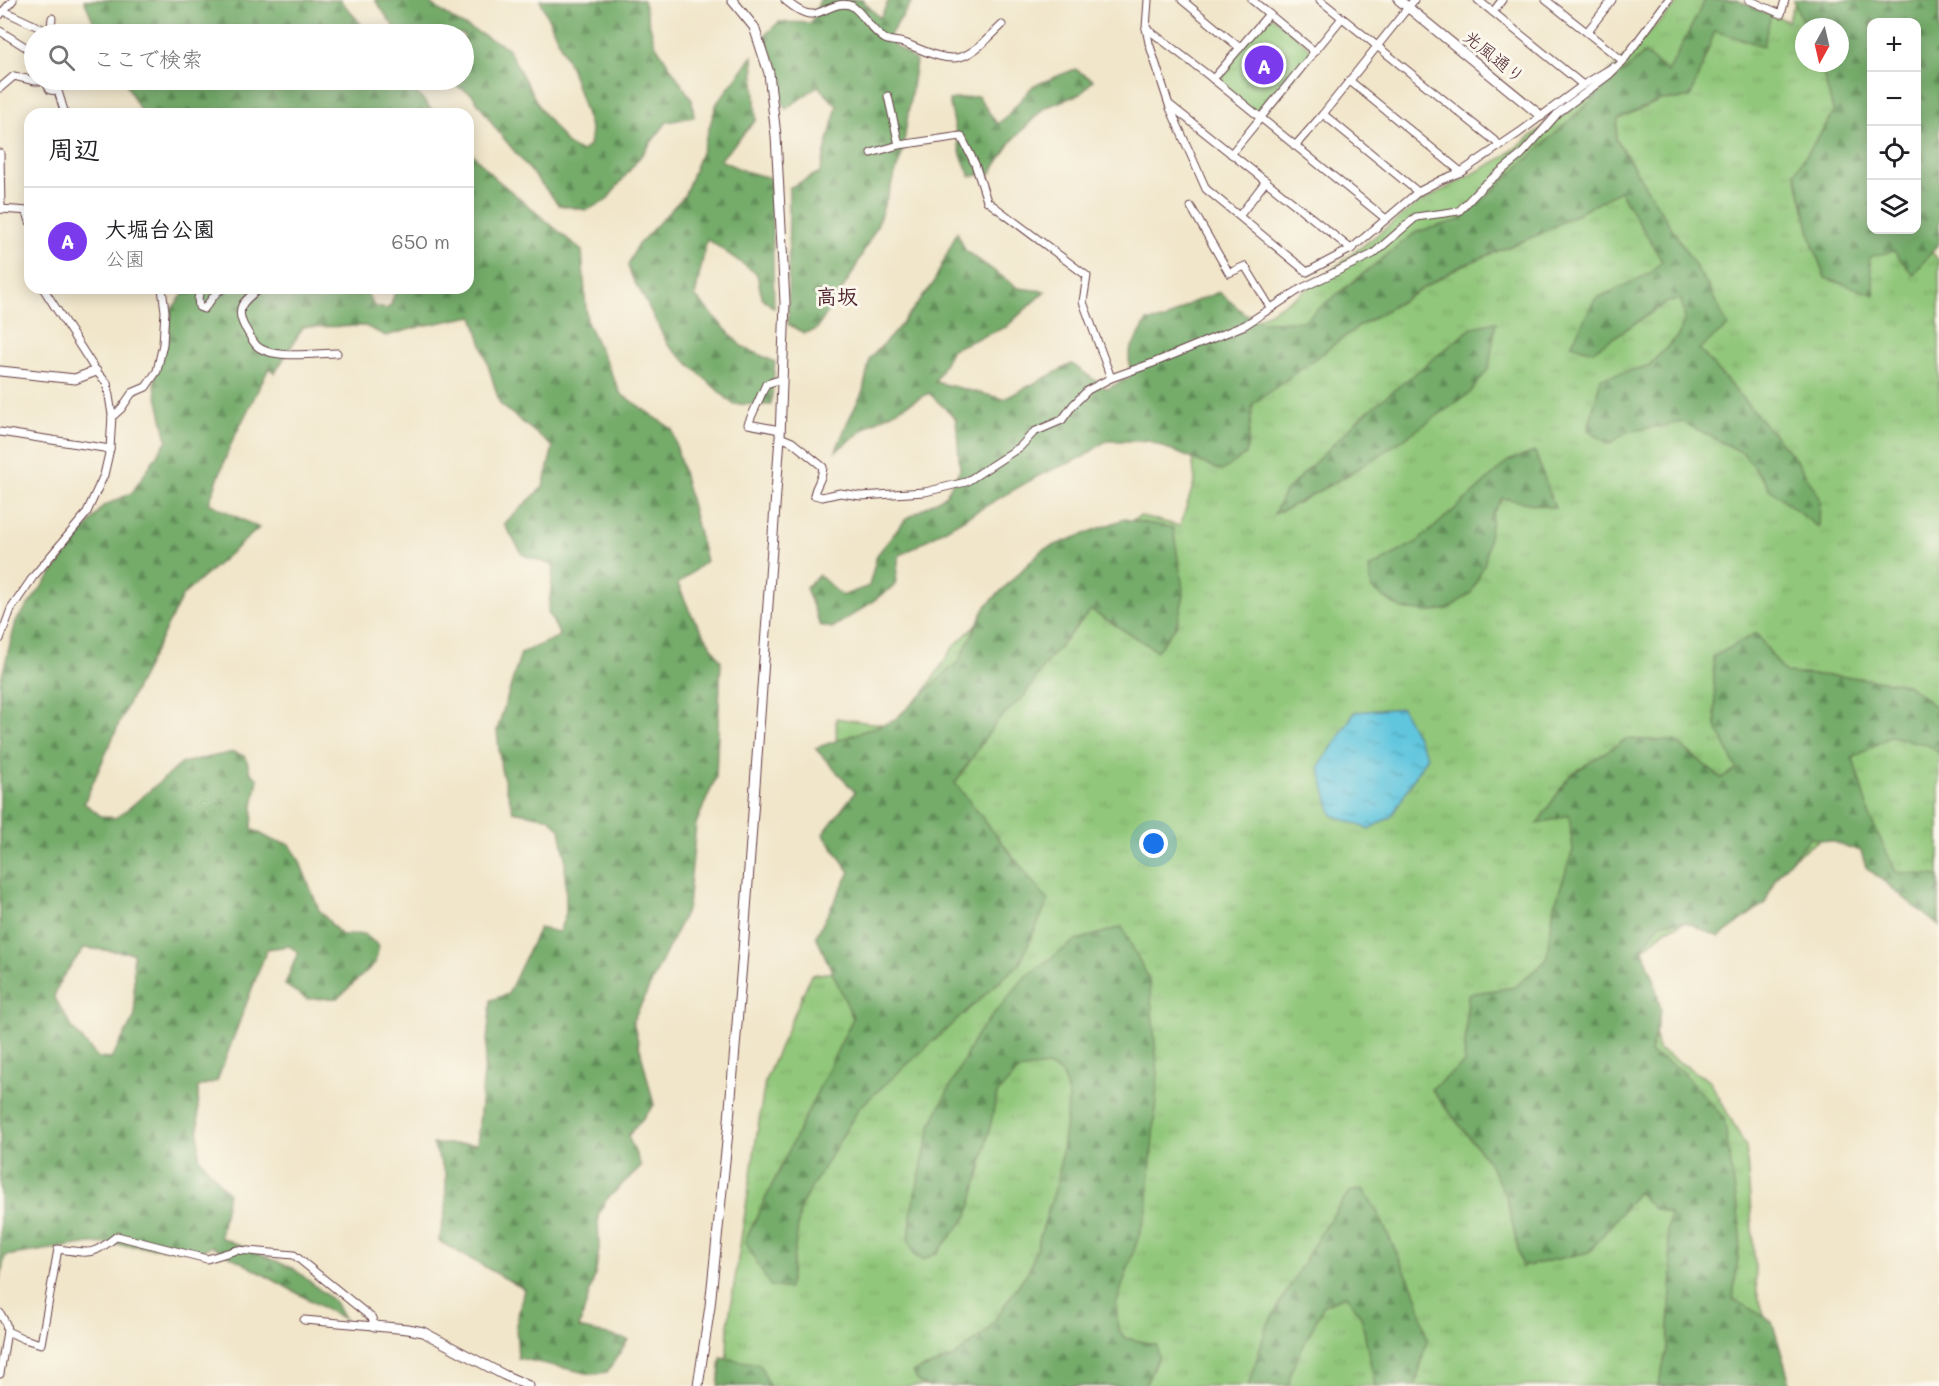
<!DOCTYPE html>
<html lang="ja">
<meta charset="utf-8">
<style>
body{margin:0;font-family:Mali,"Klee One",sans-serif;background:#f2f2f2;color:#202124}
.controls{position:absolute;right:18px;top:18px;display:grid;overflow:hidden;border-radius:12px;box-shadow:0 3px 15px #0003}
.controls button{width:54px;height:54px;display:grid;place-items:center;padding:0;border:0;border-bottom:2px solid #e0e0e0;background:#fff;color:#202124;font:30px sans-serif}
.compass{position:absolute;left:1795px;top:18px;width:54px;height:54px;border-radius:50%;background:#fff;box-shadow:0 3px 15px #0003;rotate:188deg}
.you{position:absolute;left:1154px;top:844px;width:21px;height:21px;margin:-15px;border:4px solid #fff;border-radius:50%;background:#1a73e8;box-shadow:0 0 0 9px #1a73e833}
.badge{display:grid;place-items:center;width:39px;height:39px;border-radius:50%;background:#7c3aed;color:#fff;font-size:20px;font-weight:700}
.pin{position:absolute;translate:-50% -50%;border:3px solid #fff;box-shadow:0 2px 6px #0006}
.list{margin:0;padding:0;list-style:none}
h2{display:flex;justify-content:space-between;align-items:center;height:78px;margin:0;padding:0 24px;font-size:26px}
h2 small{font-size:20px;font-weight:400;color:#757577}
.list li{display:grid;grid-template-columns:39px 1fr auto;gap:18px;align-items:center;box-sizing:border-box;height:108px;padding:0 24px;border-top:2px solid #e0e0e0}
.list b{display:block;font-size:22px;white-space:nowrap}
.list p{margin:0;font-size:20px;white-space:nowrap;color:#757577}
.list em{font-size:20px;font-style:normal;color:#757577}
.icon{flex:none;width:33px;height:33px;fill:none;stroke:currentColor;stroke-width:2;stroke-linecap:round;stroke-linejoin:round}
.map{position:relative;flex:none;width:1939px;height:1386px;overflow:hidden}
.search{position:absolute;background:#fff;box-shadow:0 3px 15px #0003;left:24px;top:24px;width:450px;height:66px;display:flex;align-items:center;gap:15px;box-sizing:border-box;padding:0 21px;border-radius:33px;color:#757577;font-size:22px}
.panel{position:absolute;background:#fff;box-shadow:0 3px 15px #0003;left:24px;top:108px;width:450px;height:186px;border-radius:18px}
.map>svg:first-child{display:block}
.grass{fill:url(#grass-tufts);stroke:#6e7352;stroke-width:1.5;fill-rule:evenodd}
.forest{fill:url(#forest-firs);stroke:#5f664a;stroke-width:1.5;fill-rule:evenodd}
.water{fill:url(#water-ripples);stroke:#567284;stroke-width:1.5}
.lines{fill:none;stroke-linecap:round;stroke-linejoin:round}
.minor-casing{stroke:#633d43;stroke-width:9}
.tertiary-casing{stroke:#633d43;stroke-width:11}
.minor{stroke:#fff;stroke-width:7}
.tertiary{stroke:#fff;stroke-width:9}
.labels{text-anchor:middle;stroke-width:6;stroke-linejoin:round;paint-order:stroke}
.street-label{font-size:18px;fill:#4a1f2b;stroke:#fbf7ec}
.quarter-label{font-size:21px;font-weight:bold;fill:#4a1f2b;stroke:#fbf7ec}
</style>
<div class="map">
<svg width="1939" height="1386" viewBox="0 0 1939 1386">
<defs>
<pattern id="grass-tufts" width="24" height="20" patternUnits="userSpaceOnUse" patternTransform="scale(1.5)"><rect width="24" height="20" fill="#91c77a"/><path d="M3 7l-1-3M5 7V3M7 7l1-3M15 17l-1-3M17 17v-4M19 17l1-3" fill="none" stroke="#7faa6a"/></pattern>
<pattern id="forest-firs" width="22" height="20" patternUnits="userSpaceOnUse" patternTransform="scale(1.5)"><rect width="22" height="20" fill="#74ac6a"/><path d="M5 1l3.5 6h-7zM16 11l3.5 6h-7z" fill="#618b57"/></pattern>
<pattern id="water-ripples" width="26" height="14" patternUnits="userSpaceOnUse" patternTransform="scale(1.5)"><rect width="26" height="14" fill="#61c6de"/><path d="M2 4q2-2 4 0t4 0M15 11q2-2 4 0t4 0" fill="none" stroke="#52a0b4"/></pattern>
</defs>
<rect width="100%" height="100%" fill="#fbf7ec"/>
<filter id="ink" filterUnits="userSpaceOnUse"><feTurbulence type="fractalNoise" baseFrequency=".0167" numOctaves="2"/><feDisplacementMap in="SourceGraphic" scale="12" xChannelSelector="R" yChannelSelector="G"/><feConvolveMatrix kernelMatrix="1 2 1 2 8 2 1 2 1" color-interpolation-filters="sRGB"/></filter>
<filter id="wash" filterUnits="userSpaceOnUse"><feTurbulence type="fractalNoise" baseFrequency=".008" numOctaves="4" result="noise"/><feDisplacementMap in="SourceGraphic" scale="24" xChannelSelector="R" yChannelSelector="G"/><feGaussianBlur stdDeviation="1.35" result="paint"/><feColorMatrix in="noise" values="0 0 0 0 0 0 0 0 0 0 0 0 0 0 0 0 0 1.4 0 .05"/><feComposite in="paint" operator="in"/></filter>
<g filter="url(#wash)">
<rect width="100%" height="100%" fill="#f1e6ca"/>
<g class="grass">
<path d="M1681,0H1730L1788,21L1796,0L1916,12L1939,62L1921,238L1939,261V904L1909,885L1842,825L1777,868L1726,906L1666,930L1636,955L1658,1049L1710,1081L1746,1147L1757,1292L1786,1386H726L728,1325L765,1081L811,975L850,970L881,812L837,772L836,718L902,727L953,647L1050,555L1141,516L1180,526L1195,480L1180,364L1299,295L1417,204L1502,158L1590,92ZM1872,22H1916V230H1872ZM1804,27H1840V63H1804Z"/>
<polygon points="1269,14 1315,52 1260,118 1213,79"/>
</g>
<g class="forest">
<polygon points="84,0 340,0 370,34 99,34"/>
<polygon points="375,0 425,0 457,22 507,47 541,110 567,144 581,152 589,146 591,130 571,69 540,0 643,0 655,44 692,100 694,117 667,122 606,201 586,210 559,205 496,129 472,94 446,80 464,80 464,34 399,34"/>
<polygon points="820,0 862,0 880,18 889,0 913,0 887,39 916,61 902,154 877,226 852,274 816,330 804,333 788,324 789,188 820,172 837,106 818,86 786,109 779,96 780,71 763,37 779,22 811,23"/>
<polygon points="1705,0 1737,0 1771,15 1763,46 1715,31 1690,98 1661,100 1618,119 1616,139 1709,288 1728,326 1699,349 1797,461 1820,498 1819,528 1771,490 1743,453 1683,422 1627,432 1609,444 1588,430 1601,378 1648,366 1678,336 1685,319 1681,299 1666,303 1593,351 1571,345 1595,299 1651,273 1662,261 1620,191 1540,234 1459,267 1358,327 1253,404 1246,454 1222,471 1149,441 1106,441 1083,457 1038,476 899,556 895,585 862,609 832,628 820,625 806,588 819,575 842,596 869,586 877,555 906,519 946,495 960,469 956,419 929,393 871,424 836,451 848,421 863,391 870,358 894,333 933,284 957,232 965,250 1018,288 1045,291 1006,327 952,349 935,382 1004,399 1072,364 1107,389 1130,377 1129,352 1147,321 1165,320 1191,303 1219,292 1244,313 1262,322 1303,321 1416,232 1460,220 1644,53 1668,72"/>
<path d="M1793,0H1939V243L1913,275L1894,251L1869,257L1875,295L1825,278L1813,245L1795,172L1834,113L1820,63H1840V27H1805ZM1872,22H1916V230H1872Z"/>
<polygon points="753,56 756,120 720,160 744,171 771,178 774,308 762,298 757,274 707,239 695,296 741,346 775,362 771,405 733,404 668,345 641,292 634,282 628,266 636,247 684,196 702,150 717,103"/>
<polygon points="1075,69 1093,80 1082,93 1044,108 1012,141 990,174 970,176 961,155 949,100 978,96 997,124 1005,118 1033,86"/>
<polygon points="124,80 406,80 435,114 142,114"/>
<path d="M468,149L494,177L582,251L587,322L621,394L672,429L706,561L678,584L691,614L721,661L716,777L696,824L688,907L633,1021L654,1105L628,1136L641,1166L606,1200L598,1216L599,1248L596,1271L579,1328L628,1340L607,1372L591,1374L518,1358L516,1325L524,1289L439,1241L446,1207V1175L433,1144H477L491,1000L508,994L539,928L559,932L566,913L565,856L560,829L549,818L513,811L501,769L497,730L521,653L560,636L548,612L554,566L523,555L504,524L543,487L553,447L500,404L473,316L422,326L386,336L365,326L303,327L275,373L269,368L230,446L209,503L259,528L183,595L126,708L84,803L101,816L115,818L128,809L182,763L234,752L246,757L250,772L258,779L253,807L252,829L272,840L289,844L298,857L319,910L341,935L364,934L379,946L375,963L338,998L307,999L285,985L298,952L289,946L267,949L217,1081L198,1087L199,1158L228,1193L220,1237L294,1269L335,1302L344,1319L212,1246L201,1251L91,1243L5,1256L0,1281V683L16,621L103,506L132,493L167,440L154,383L170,311L188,288H367L368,295L374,306L386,309L391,305L396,288H468ZM84,948L133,953L135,1016L111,1059L98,1058L73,1029L54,997L61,979Z"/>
<polygon points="1496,322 1489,368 1470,393 1401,441 1348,475 1290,507 1274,514 1285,492 1363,415 1473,327"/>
<polygon points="1535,452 1555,508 1502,498 1493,513 1485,562 1471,593 1448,609 1428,612 1402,609 1372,589 1369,568 1417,542 1479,488 1508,461"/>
<polygon points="1124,519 1173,528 1184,595 1177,625 1157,651 1091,610 1048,660 1024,696 997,721 955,783 1048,901 1020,963 859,1108 801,1205 789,1289 770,1286 745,1241 853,1018 816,936 850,872 823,834 855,792 815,748 893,721 959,661 986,606 1042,550"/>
<polygon points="1756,633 1785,673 1850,677 1907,684 1939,710 1939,753 1928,745 1891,736 1853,758 1870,817 1896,872 1939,876 1939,926 1866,867 1861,851 1830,841 1810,838 1776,877 1765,903 1719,937 1686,922 1661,922 1642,948 1654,979 1661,1011 1650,1053 1680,1069 1724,1118 1741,1233 1733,1299 1772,1321 1791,1386 1658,1386 1668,1346 1672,1272 1667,1230 1670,1214 1653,1208 1638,1192 1589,1252 1522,1267 1507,1199 1488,1161 1431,1089 1464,1063 1468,994 1515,987 1546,960 1554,907 1573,850 1569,815 1537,824 1570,775 1626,739 1675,741 1721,778 1737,770 1716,726 1713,657"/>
<polygon points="1122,927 1149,979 1158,1074 1147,1211 1116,1305 1118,1329 1126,1338 1157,1345 1158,1357 1145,1386 928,1386 918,1382 913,1372 954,1357 988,1330 1030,1268 1058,1180 1069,1098 1062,1073 1047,1066 1019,1070 997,1094 983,1160 968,1216 937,1253 923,1260 915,1256 909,1242 912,1207 932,1122 977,1034 1026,976 1075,941"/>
<polygon points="1363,1189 1379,1215 1418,1299 1427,1339 1416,1384 1414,1386 1375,1386 1361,1316 1346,1295 1324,1305 1291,1371 1289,1386 1248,1386 1267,1326 1320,1234 1349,1192"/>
<polygon points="721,1358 760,1364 769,1386 718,1386"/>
</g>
<polygon class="water" points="1402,708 1427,756 1392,816 1369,829 1332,815 1319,767 1355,712"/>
</g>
<g filter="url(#ink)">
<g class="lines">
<defs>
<g id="minor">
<path d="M785,0C792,6 803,15 813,14C826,12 837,0 852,6C864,14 871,31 885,39C891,42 900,41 907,44C959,66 962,64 1002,25"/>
<polyline points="1148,0 1146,28 1149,43 1170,108 1206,189 1307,272 1351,249 1418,192 1441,180 1461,172 1520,132 1583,85 1613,67"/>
<polyline points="1182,0 1240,48"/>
<polyline points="1252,0 1315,52"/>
<polyline points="1320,0 1501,146"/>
<polyline points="1478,0 1583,85"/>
<polyline points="1546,0 1623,61"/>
<polyline points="1749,0 1781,14 1785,0"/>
<polyline points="4,11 51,33"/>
<polyline points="1493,12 1502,0"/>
<polyline points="0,15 13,0"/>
<polyline points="1146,28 1208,75 1386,219"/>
<polyline points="0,31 27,48"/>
<polyline points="1587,32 1612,0"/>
<polyline points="50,34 52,18"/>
<polyline points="1213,79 1269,14"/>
<polyline points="1350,81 1461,172"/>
<polyline points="0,88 14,76 35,81 45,81 50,90 58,91 65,114"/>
<polyline points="888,96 899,145"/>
<polyline points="1170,105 1351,249"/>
<polyline points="1323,114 1418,192"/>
<polyline points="1295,146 1323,114 1414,0"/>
<polyline points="0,153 1,209"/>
<polyline points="871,153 899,145 961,136 975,164 987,201 1087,276 1083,302 1111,378"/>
<polyline points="1231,154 1342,18"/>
<polyline points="1191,207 1229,273 1245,266 1270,307"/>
<polyline points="0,209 30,211"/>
<polyline points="27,212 30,222"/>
<polyline points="1240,215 1266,181"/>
<polyline points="200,288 198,299 199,307 204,309 217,292 224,288"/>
<path d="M260,288C246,300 234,305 244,326C248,332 252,341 257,346C272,360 317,353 337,353"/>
<polyline points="112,417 121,409 132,393 146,387 157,371 163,344 165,311 162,288"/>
<polyline points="780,430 748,424 766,384 782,379"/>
<polyline points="0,432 110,449"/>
<path d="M780,437L792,442L823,467C822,482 816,483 814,495L822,497L840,493L861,496L925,492L966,482L1020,447L1034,432L1062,420L1073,405L1088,390L1111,378L1153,363L1245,325L1302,288L1373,254L1416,217L1459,211L1483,186L1521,155L1558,113L1609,75L1623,61L1668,0"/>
<polyline points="0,639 11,609 33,577 86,514 104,475 110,449 112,415 107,383 96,371 43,288"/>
<polyline points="0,1313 6,1324 7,1331 0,1374"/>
<path d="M7,1331L24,1339L41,1344L58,1249C90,1253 91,1257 117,1236L207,1259L237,1250L294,1255L372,1318L374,1326L304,1320"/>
</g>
<g id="tertiary">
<polyline points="1399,0 1541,116"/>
<polyline points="0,371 75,379 96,371"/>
<polyline points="374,1326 408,1329 423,1332 504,1375 529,1386"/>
<polyline points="698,1386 710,1306 728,1132 743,952 780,437 785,302 776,136 769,73 754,27 732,0"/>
</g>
</defs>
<use href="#minor" class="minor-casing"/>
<use href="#tertiary" class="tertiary-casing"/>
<use href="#minor" class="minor"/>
<use href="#tertiary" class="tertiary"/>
</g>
</g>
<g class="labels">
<g class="street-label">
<text transform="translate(1494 57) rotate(39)" y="6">光風通り</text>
</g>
<g class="quarter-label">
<text x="837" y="304">高坂</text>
</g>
</g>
</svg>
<div class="controls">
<button>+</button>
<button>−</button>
<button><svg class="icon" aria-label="locate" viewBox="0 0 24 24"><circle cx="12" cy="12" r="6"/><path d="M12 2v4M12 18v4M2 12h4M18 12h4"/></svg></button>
<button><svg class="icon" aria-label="layers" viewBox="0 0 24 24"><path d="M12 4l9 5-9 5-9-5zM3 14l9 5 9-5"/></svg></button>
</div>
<svg class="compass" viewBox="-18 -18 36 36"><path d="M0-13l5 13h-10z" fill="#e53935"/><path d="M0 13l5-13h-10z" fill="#757577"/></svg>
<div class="you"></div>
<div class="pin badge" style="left:1264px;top:65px">A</div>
<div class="search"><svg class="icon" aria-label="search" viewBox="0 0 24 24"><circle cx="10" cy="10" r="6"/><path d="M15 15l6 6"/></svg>ここで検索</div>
<section class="panel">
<h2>周辺<small></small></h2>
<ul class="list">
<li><span class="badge">A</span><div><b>大堀台公園</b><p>公園</p></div><em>650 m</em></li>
</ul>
</section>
</div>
